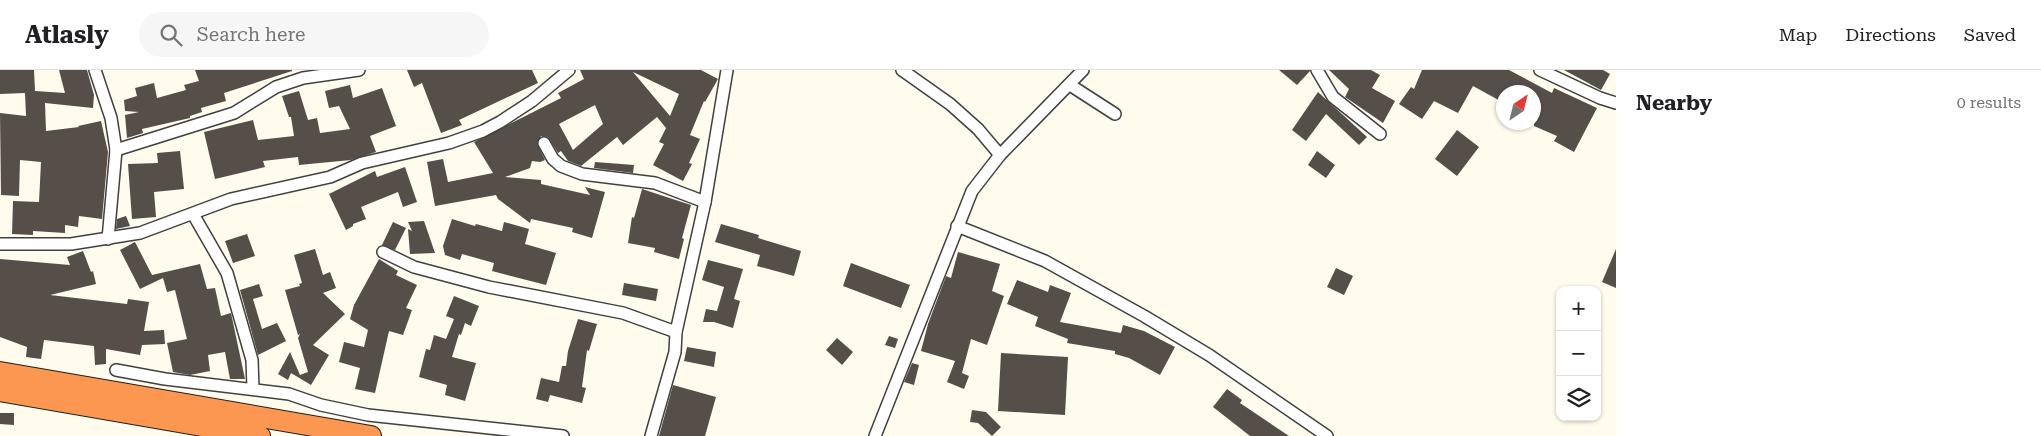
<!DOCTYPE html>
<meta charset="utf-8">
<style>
body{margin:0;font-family:"Roboto Serif",serif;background:#f6f6f6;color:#202124}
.controls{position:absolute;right:15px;bottom:15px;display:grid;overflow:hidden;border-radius:10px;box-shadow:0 1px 4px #0004}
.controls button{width:45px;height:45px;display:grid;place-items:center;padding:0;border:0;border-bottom:1px solid #e0e0e0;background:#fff;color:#202124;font:25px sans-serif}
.compass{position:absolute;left:1496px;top:15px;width:45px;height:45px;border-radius:50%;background:#fff;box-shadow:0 1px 4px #0004;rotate:35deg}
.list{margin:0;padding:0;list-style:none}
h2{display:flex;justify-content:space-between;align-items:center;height:65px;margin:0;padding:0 20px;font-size:21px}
h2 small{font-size:16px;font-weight:400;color:#757577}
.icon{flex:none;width:28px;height:28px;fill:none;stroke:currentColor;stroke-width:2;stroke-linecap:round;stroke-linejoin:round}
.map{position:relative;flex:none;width:1616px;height:366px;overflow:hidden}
header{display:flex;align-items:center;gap:30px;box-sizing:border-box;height:70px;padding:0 25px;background:#fff;border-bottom:1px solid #e0e0e0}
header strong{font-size:24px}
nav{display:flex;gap:28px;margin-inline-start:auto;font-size:18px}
.search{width:350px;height:45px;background:#f6f6f6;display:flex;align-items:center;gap:12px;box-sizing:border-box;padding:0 18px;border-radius:28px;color:#757577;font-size:19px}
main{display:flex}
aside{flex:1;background:#fff}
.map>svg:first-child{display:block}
.building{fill:#564e49;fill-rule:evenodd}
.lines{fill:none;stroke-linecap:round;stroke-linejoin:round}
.street-casing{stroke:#404040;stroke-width:14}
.highway-casing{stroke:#1e1e1e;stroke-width:22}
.street{stroke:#fff;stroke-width:11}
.highway{stroke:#fb9750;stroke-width:20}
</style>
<header>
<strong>Atlasly</strong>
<div class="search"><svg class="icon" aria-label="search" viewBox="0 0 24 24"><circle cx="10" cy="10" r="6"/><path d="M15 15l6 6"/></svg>Search here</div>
<nav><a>Map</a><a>Directions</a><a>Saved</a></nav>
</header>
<main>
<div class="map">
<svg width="1616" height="366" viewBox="0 0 1616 366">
<rect width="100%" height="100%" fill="#fffbed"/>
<g class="building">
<polygon points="0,0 34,0 35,21 65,23 59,0 87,0 94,25 93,38 45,33 46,61 79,57 78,56 101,51 108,82 102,149 79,146 78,157 65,155 65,163 33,161 33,165 12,164 13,131 39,132 41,92 20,90 19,126 1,125 0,43 26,46 25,23 0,24"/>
<polygon points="195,0 292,0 292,1 224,23 226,31 201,38 202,42 190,46 190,48 142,59 143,63 127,68 125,45 139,42 125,41 124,30 137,26 135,18 154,13 157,28 186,20 184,15 199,11"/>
<polygon points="407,0 532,0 538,13 459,50 462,55 441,63 422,13 414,17"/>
<path d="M580,0H701L718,9L705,32L704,31L690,65L700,69L689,93L692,94L683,111L653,95L664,74L659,72L666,58L657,47L623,75L617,67L581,96L568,91L561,81L558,83L548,67L541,66L537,73L545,90L540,92L532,91L530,98L505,107L541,110V114L590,125L585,117L605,122L592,168L572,162L573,158L531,149L530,153L498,129L496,125L435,136L427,92L443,89L448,112L493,103L474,72L561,28L558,23L584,9ZM633,2L679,24L670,46ZM595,35L603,54L573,80L559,54Z"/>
<polygon points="1279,0 1310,0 1310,1 1297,15"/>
<polygon points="1329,0 1371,0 1380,5 1372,18 1395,31 1383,53 1345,27 1349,19"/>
<polygon points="1422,0 1509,0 1552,23 1554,18 1597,38 1574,82 1554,71 1557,66 1534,56 1534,22 1504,22 1504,33 1473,16 1458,43 1434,31 1422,49 1399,34 1411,17 1414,19"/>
<polygon points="1564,0 1603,0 1610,4 1601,20"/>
<polygon points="350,15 353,28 382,18 396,56 370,66 376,82 351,90 299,95 298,87 263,91 265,97 215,109 204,62 253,50 258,70 294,66 291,47 289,47 282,26 299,21 308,50 317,48 320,63 350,59 339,36 329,38 325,21"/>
<polygon points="1318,22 1367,67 1359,75 1326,44 1306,71 1292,60"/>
<polygon points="1457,60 1479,77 1457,106 1435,89"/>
<polygon points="180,81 184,119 154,122 156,147 132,149 128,94 158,93 157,83"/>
<polygon points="1317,81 1335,95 1326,108 1308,95"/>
<polygon points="595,92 634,95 633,103 594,98"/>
<polygon points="405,97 417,132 403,137 398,122 361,137 366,149 353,154 353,156 346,160 329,124 375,101 377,107"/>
<polygon points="642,119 691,135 682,168 684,169 679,189 654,182 655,178 628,173 632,147 634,148"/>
<polygon points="126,146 130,156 116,159 117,149"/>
<polygon points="452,149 475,156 476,154 502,161 504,152 529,159 525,174 556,183 546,215 492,201 494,193 462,184 460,190 445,185 443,176"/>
<polygon points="424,151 435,183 410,184 408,159 412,161 408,152"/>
<polygon points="393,152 406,158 395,180 382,175"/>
<polygon points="721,154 759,165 758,168 801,181 794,206 757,196 760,185 715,172"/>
<polygon points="247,164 255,186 233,193 225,171"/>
<polygon points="135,172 152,205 200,194 207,219 215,218 221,246 231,243 245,309 230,309 225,282 208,285 210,301 190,305 173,302 167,273 187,269 175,220 167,222 163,208 140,219 120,180"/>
<polygon points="315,179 323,205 330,202 336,218 323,223 345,244 313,275 329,285 311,315 291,303 288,310 278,304 290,282 300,305 308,302 298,268 300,264 298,265 285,220 300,216 299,214 302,213 294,185"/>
<polygon points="1616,179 1616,218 1602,212"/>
<polygon points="83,181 91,202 93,201 96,214 50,225 127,234 128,229 149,232 144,261 164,260 165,274 142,275 140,285 106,279 106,294 95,295 94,276 44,270 41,289 26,287 27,277 0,267 0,189 70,195 67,187"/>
<polygon points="958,182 1000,194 992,221 1004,226 987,275 971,269 962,303 969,306 964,319 947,312 955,291 921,281 928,254 946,206 951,208"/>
<polygon points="379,189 398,201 396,205 417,215 406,238 412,240 403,265 389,261 375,323 355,319 360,298 339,292 344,272 364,277 368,260 350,249 354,235"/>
<polygon points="708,190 743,199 734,229 740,231 733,258 714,252 703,252 706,239 717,241 724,217 702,210"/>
<polygon points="851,193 910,215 901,238 843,216"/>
<polygon points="1336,198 1353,206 1344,225 1327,217"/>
<polygon points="1017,210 1048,222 1050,215 1071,223 1060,252 1121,263 1123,255 1144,261 1175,277 1160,305 1129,288 1115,284 1115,281 1067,273 1068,269 1035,256 1038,247 1007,234"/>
<polygon points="624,213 658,219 656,231 622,225"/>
<polygon points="259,214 263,226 253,229 262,259 277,253 286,271 258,285 240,220"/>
<polygon points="454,226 479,236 471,256 465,253 461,265 459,264 452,287 476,293 465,331 445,325 447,315 419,307 426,279 430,280 434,265 446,269 454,249 446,246"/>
<polygon points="578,249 597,254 589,281 587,280 582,317 586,318 582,333 550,325 548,332 536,329 541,308 559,312 562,296 566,296 568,281"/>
<polygon points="889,266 898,269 895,278 885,275"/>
<polygon points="837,268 853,282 842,295 826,280"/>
<polygon points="687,277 716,282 714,297 684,291"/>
<polygon points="1001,283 1068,287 1065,345 998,341"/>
<polygon points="912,293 919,295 914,315 904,312"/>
<polygon points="673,315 716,327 705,366 659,366"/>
<polygon points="1227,319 1242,330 1240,333 1289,366 1250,366 1213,337"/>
<polygon points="972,340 986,342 1001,357 992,366 978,353 970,352"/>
<polygon points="0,343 14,343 14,355 0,354"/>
</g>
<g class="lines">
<defs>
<g id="street">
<polyline points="95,0 111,48 116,80 108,169"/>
<polyline points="902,0 950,34 978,59 1000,85"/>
<polyline points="1317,0 1333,27 1380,64"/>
<polyline points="1540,0 1600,28 1616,33"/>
<polyline points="1070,15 1115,44"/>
<polyline points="544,73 553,89 561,96 582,104 655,113 705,132"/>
<polyline points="116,80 234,43 276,17 303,8 359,0"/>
<polyline points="193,144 227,203 252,290 253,318"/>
<polyline points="957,156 1045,191 1144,246 1209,285 1327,366"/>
<polyline points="0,174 71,174 140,163 231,129 330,107 362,93 449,73 483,61 500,52 532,31 569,0"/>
<polyline points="383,182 414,197 489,217 623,243 676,262"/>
<polyline points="116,300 165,309 289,324 321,335 368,345 563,366"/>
<polyline points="651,366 675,282 676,262 705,132 727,0"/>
<polyline points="875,366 972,121 1000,85 1083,0"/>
</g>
<g id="highway">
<polyline points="0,302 371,366"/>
<polyline points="0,321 260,366"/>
</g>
</defs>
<use href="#street" class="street-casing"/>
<use href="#highway" class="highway-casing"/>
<use href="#street" class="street"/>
<use href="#highway" class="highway"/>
</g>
</svg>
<div class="controls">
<button>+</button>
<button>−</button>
<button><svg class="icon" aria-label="layers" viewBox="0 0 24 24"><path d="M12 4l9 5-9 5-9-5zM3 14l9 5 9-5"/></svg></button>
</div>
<svg class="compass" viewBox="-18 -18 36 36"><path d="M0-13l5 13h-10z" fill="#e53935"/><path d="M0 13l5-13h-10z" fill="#757577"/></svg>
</div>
<aside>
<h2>Nearby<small>0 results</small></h2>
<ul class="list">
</ul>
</aside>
</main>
